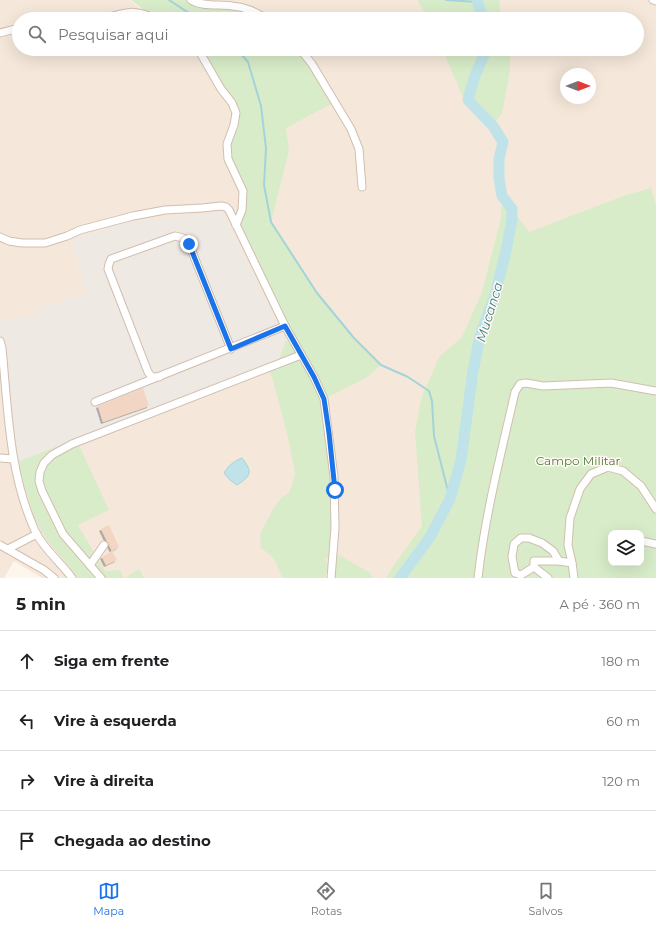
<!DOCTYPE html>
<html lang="pt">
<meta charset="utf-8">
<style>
body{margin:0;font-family:Montserrat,sans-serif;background:#f6f6f6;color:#202124}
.controls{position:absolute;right:12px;bottom:12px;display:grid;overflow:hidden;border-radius:8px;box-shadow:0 4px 16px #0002}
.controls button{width:36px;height:36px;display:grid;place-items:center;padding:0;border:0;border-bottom:1px solid #e0e0e0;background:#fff;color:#202124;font:20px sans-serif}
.compass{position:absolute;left:560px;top:68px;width:36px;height:36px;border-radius:50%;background:#fff;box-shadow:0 4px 16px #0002;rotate:90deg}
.stop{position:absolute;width:12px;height:12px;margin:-9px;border:3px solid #1a73e8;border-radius:50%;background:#fff}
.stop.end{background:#1a73e8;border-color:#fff;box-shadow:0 1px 4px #0008}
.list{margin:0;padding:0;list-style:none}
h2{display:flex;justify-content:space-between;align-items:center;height:52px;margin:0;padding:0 16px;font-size:17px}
h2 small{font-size:13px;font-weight:400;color:#757577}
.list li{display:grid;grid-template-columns:26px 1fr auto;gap:12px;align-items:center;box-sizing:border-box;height:60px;padding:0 16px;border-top:1px solid #e0e0e0}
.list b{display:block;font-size:15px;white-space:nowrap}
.list em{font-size:13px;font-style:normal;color:#757577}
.icon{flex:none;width:22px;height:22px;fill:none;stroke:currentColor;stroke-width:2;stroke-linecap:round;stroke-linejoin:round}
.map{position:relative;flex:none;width:656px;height:578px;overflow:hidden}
.search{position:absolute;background:#fff;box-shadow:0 4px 16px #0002;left:12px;right:12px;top:12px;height:44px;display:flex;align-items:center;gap:10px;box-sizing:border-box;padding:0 14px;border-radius:22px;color:#757577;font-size:15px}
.sheet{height:292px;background:#fff}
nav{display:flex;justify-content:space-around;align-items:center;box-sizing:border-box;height:56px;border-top:1px solid #e0e0e0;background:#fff;font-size:11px;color:#757577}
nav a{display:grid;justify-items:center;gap:2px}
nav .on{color:#1a73e8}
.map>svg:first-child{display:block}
.residential{fill:#f5e8da;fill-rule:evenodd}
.industrial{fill:#efe9e4}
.green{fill:#d8ecc9;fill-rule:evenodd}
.water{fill:#bfe3e8;stroke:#a5d3da}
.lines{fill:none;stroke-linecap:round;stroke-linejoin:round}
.stream{stroke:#a5d3da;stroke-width:2}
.river{stroke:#bfe3e8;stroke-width:11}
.building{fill:#f3d5c3;filter:url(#shadow)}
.minor-casing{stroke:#d1beb0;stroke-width:9}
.minor{stroke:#fff;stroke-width:7}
.route{stroke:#1a73e8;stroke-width:5}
.labels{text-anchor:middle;stroke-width:3;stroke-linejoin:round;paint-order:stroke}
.park-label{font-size:12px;fill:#537a41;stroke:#fffaf3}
.water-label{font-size:13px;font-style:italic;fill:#437c86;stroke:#fffaf3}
</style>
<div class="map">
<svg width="656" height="578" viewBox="0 0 656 578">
<defs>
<filter id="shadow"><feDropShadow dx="-2" dy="2" stdDeviation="0" flood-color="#0004"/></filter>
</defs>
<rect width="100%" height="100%" fill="#fdf6ec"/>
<path class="residential" d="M0,0H130L149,16L191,0H656V578H42L14,561L4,578H0ZM19,19H637V49H19ZM566,74H590V98H566ZM611,533H641V563H611Z"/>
<polygon class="industrial" points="223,212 286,340 279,360 17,462 5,348 0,332 0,322 35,315 37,308 86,294 72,238 131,221"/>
<g class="green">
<polygon points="131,0 191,0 233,6 267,19 155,19"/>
<polygon points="417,0 499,0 501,19 429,19"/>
<polygon points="198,49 300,49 335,102 286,128 289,151 271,222 317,293 354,338 381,365 366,378 324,399 329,433 333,552 369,572 373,578 331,578 333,561 325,558 328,565 325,578 284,578 282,576 273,557 261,548 260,534 274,507 282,497 289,493 295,475 288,437 272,377 265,365 279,360 286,340 299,353 236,225 243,191 228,159 236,113"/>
<polygon points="442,49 510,49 510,70 502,114 492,125 463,97"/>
<path d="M651,188L656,206V578H386L394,565L422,526L415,432L421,399L439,357L462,337L482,292L501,218L502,196L529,232L626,195ZM611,533H641V563H611Z"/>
<polygon points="76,439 109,510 78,525 105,571 120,570 124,578 78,578 45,537 34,517 17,462"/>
<polygon points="139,569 144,578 125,578"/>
</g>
<path class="water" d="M242,458C253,472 251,476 237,485L230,480L224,473C228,466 234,461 242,458Z"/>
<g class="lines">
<g class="stream">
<polyline points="169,0 198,19"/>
<polyline points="446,0 478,2"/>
<polyline points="237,49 248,62 261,106 266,148 264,185 271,222 317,293 354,338 381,365 408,377 429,391 432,401 434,436 450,499"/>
</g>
<g class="river">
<polyline points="477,0 483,19"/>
<polyline points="400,578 430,537 450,499 461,460 473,371 480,336 495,295 506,251 512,219 512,209 502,196 499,178 499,159 503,142 493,126 468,100 474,78 484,55 485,49"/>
</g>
</g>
<g class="building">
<polygon points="143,388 149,406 103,422 98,406"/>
<polygon points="109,525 119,547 112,551 101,529"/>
<polygon points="112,551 117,560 106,565 102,557"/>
</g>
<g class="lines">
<defs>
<g id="minor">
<path d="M191,0C202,7 219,4 232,6C246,7 255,12 267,19"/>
<polyline points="653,0 656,1"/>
<path d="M102,19C124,14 133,7 155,19"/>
<polyline points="0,33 19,28"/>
<polyline points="198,49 221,89 232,103 236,113 234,125 227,144 228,159 243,191 242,210 236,225"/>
<polyline points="300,49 312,64 351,129 359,149 362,187"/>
<polyline points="0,237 9,241 22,243 45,243 67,236 80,230 133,216 165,210 202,208 221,206 226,207 229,210 285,326 314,377 324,399 334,477 335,528 331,578"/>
<path d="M0,341L2,348C8,410 9,475 36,533C45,550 61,563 72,578"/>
<polyline points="159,377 152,377 148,372 108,269 109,264 111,259 175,236 183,238 189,244 231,349"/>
<polyline points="95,402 285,326"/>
<polyline points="0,458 13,459"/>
<polyline points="641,541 656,544"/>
<polyline points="0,545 44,570 54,578"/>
<polyline points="8,549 37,534"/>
<polyline points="572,563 568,545 570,518 580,489 591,474 608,467 623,471 641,486 656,509"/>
<polyline points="90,565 104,545"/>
<polyline points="534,567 521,575 515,573 512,557 514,544 521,538 529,538 542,543 553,551 559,561 572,563 574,578"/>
<polyline points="101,578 63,534 42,491 39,481 40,472 44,463 52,455 72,444 301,355"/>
<path d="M478,578C485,515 501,454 515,392L520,384L526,383L543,386L611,383L656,391"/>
<polyline points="548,578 534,567 534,561 559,561"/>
</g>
</defs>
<use href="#minor" class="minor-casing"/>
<use href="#minor" class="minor"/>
</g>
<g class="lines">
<polyline class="route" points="189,244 231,349 285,326 314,377 324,399 329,433 335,490"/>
</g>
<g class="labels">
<g class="park-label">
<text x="578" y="465">Campo Militar</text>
</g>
<g class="water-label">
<text transform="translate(489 312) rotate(-73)" y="5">Mucanca</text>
</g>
</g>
</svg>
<div class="controls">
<button><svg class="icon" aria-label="layers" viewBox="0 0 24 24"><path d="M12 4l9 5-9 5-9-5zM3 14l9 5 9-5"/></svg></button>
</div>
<svg class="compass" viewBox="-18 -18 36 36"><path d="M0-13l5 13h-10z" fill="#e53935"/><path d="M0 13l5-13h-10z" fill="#757577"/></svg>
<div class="stop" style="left:335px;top:490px"></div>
<div class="stop end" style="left:189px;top:244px"></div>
<div class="search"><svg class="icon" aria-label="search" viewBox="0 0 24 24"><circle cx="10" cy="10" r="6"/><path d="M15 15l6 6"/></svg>Pesquisar aqui</div>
</div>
<section class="sheet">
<h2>5 min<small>A pé · 360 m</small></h2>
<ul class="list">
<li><svg class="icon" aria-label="ahead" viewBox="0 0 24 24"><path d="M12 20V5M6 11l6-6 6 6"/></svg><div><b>Siga em frente</b></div><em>180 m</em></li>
<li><svg class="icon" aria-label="left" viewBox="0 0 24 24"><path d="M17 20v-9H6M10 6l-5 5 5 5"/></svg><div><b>Vire à esquerda</b></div><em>60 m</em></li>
<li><svg class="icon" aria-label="right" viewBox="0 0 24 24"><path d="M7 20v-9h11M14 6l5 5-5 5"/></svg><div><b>Vire à direita</b></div><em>120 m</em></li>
<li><svg class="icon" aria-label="arrive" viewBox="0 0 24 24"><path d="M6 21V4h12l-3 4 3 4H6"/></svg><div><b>Chegada ao destino</b></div></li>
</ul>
</section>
<nav>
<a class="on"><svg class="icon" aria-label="map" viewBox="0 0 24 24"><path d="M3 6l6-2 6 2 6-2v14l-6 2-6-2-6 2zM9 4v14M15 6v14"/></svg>Mapa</a>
<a><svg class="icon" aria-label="directions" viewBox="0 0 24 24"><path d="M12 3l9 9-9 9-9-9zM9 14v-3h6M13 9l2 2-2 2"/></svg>Rotas</a>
<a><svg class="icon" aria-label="saved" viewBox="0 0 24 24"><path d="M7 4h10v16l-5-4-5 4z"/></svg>Salvos</a>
</nav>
